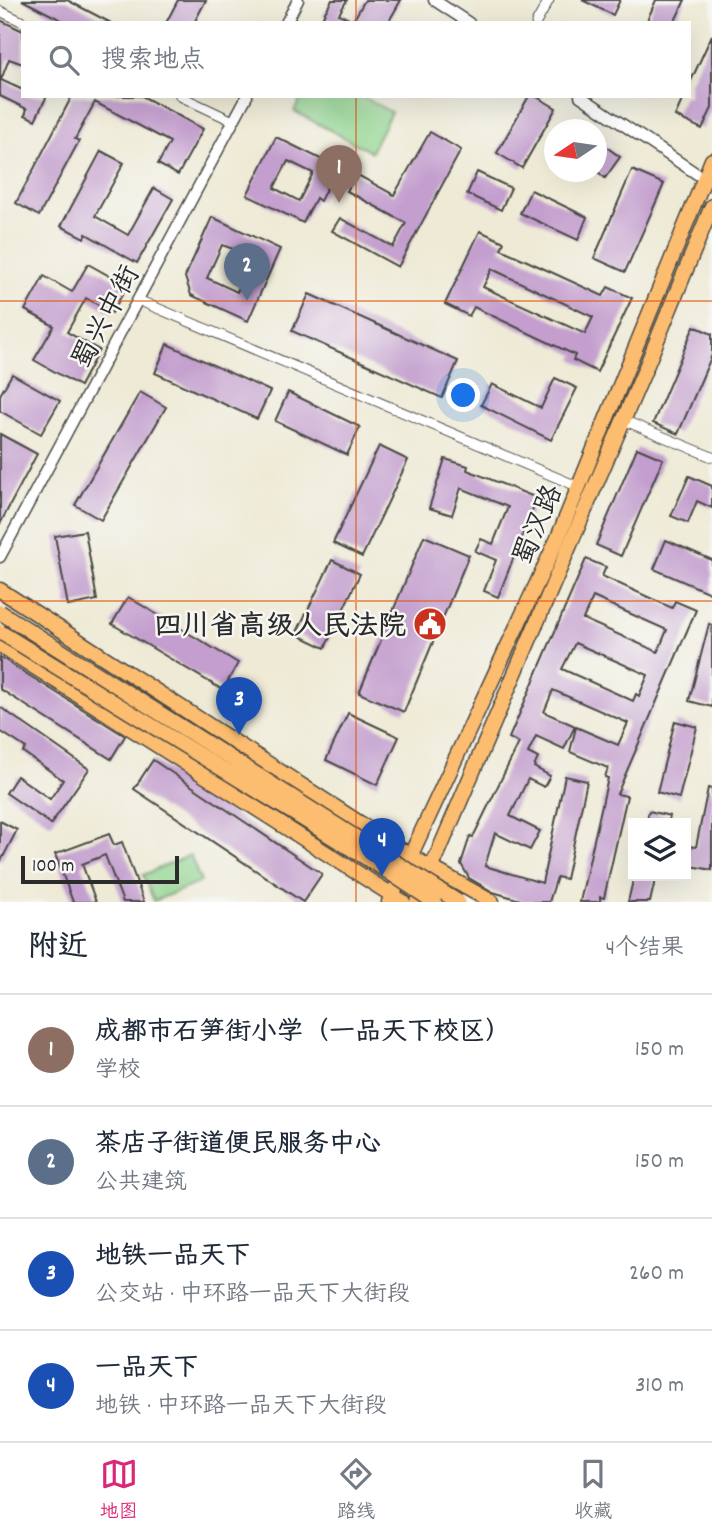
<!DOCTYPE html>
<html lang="zh">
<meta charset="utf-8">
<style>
body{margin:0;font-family:Dekko,"LXGW WenKai TC",sans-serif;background:#f6f6f7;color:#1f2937}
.controls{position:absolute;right:21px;bottom:21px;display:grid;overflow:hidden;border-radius:0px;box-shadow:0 7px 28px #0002}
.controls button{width:63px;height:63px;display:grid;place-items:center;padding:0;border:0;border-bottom:2px solid #e0e1e3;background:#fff;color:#1f2937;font:35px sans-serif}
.compass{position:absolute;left:544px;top:119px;width:63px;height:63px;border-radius:50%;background:#fff;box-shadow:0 7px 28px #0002;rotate:257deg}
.scale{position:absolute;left:21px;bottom:18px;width:158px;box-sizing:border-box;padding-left:7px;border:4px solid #2b2b2b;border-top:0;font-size:19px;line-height:24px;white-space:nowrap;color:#2b2b2b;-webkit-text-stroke:5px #f6f6f2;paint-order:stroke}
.you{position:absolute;left:464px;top:396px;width:24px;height:24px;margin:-18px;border:5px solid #fff;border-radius:50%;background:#1a73e8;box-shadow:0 0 0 10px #1a73e833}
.badge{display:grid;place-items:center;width:46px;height:46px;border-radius:50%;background:#db2777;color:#fff;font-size:23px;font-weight:700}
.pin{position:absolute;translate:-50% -58px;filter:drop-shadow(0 2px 4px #0008)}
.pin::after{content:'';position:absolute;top:37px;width:24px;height:21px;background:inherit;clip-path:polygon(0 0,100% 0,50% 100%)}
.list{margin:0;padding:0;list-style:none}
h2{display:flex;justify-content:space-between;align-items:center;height:91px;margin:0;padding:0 28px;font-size:30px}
h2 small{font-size:23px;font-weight:400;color:#747a83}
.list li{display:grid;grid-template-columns:46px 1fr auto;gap:21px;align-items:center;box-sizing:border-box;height:112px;padding:0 28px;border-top:2px solid #e0e1e3}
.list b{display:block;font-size:26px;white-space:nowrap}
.list p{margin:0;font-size:23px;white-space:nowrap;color:#747a83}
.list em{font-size:23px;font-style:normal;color:#747a83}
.icon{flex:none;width:38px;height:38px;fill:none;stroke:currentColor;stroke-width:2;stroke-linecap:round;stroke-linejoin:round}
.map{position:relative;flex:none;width:712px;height:902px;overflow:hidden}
.search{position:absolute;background:#fff;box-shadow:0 7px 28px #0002;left:21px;right:21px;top:21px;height:77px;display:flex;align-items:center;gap:18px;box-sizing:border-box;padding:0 24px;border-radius:0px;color:#747a83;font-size:26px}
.sheet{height:539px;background:#fff}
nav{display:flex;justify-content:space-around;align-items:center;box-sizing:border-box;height:98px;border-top:2px solid #e0e1e3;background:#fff;font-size:19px;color:#747a83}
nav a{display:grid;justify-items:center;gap:4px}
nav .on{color:#db2777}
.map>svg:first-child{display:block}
.green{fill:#8ed38d;stroke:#5c7f5c;stroke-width:2}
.building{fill:#c39ece;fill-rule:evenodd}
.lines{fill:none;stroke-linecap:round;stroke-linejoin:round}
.minor-casing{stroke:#484845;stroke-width:11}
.tertiary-casing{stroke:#484845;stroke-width:13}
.primary-casing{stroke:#484845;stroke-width:17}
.minor{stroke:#fff;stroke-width:9}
.tertiary{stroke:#fff;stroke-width:10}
.primary{stroke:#fcbd6f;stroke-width:14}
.primary-bridge-casing{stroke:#484845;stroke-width:17;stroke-linecap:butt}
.primary-bridge{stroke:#fcbd6f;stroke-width:14}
.grid{fill:none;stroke:#df570e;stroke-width:2;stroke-opacity:0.55}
.labels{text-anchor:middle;stroke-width:5;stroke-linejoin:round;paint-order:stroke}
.street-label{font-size:28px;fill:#2b2b2b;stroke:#f6f6f2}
.poi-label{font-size:28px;font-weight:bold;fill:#2b2b2b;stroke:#f6f6f2;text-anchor:end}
</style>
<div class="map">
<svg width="712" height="902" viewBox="0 0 712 902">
<rect width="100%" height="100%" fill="#f6f6f2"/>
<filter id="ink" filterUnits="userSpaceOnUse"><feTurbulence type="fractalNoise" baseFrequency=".0143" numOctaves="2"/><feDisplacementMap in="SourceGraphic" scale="14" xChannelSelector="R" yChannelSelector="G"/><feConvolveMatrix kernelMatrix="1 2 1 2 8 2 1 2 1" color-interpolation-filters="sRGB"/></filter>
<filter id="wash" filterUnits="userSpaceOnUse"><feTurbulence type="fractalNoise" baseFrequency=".00686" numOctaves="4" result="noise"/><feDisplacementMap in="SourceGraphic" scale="28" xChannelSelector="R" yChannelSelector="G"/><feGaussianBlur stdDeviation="1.57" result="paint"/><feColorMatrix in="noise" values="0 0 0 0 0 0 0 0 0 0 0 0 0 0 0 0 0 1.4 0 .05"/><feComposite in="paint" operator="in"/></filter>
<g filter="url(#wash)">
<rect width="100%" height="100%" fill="#eeead6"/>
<g class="green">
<polygon points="302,96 361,96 391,112 371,152 294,111"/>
<polygon points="190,855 201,882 154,901 143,875"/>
</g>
<g id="blocks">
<g class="building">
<polygon points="22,0 67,0 111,23 67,23"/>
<polygon points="178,0 206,0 194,23 166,23"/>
<polygon points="332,0 347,0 339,14 353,21 365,0 401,0 388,23 335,23 323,16"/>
<polygon points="582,0 620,0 613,15"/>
<polygon points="656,0 685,0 674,23 646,23"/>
<polygon points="0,20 23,31 23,64 9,59 1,80 23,90 23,96 47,96 35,120 25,115 27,109 0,96"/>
<polygon points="712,35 712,108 702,129 675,116 684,96 689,96 689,85"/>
<polygon points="72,96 142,96 203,129 178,175 158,164 170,142 95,102 75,139 79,141 39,216 16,203"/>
<polygon points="529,96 535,96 556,108 522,168 497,153"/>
<polygon points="430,132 461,150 398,267 332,231 340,218 393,247 406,223 347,191 356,174 394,195"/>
<path d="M276,137L337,167L320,201L316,198L303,223L247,195ZM288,161L313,173L299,201L274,188Z"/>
<polygon points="597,140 620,157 605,178 597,171"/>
<polygon points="101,151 124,163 95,216 128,235 154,188 173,199 137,263 86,234 84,238 61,226"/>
<polygon points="632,170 664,184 625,272 594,258"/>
<polygon points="477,172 511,188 501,210 467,194"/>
<polygon points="531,190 587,217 578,240 520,213"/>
<path d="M212,217L280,249L248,321L191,295L185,277ZM222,245L253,256L237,292L207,278Z"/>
<path d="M480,231L504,242L501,249L603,296L608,287L632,298L597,372L573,360L575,355L474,307L469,316L445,304ZM492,269L593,317L585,334L483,287Z"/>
<polygon points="88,264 127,286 112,313 86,298 67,332 99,350 80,386 34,360 54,326 25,310 44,276 72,292"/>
<polygon points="309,294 458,361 442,398 292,331"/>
<polygon points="694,326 712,334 712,355 678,434 653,423"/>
<polygon points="167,344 270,391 257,419 155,373"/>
<polygon points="12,374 60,401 41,434 0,411 0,395"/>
<polygon points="555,378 577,388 551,440 481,405 492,384 541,408"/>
<polygon points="140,392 166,407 101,520 75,505"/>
<polygon points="288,392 360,427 347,455 275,421"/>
<polygon points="0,434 37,454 0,524"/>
<polygon points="379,446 408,460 362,557 333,543"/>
<polygon points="637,448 663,459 621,556 596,545"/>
<polygon points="445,459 468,466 467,470 537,498 498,597 484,591 496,560 475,551 481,539 493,544 508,507 461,488 452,515 429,508"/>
<polygon points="689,476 712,486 712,508 697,501 688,523 671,516"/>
<polygon points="85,531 97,600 68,606 55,536"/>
<polygon points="424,536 469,555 404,712 359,693"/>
<polygon points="666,540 712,560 712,594 654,569"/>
<path d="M586,559L606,567L602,576L672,608L675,601L696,610L617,794L627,796L604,898L600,897V902H580L608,778L605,777L608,768L570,752L576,727L618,745L628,723L553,690L544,712L575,726L564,749L536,736L528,753L538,758L534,767L550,776L544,787L528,779L510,816L540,831L530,850L495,833L485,866L542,883L565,776L587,781L566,879L557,877L549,902H527L493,892L469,878L461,864L470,836L473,837L519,743L509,738ZM593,597L667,630L658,652L583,619ZM575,643L648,675L639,696L636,694L633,701L562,669Z"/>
<polygon points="332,560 360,574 325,648 296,634"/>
<polygon points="128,597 238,663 223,690 112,624"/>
<polygon points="709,624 712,625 712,707 689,701"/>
<polygon points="0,657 125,736 111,759 0,689"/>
<polygon points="0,707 89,769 51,824 6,793 17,776 50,799 63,780 23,752 26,748 0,731"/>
<polygon points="348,713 399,737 377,785 326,760"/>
<polygon points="675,721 697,727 679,798 657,792"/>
<polygon points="153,760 322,874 303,902 134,789"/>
<polygon points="708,788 712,789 712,870 686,865 688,846 696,847"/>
<polygon points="649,811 670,816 668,823 646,823"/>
<polygon points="0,821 17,830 0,863"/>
<polygon points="109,834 114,845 122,842 144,902 123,902 105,855 82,864 96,902 73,902 55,854"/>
<polygon points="634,876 656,876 650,902 628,902"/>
</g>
</g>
</g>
<g filter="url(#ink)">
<use href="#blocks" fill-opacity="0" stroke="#484845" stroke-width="2"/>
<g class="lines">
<defs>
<g id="minor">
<polyline points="0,11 25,23"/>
<polyline points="536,23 549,0"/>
<polyline points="180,96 233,121"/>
<polyline points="138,300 579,487"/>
<polyline points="623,420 712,457"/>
</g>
<g id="tertiary">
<polyline points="434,0 469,23"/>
<polyline points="286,23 298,0"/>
<polyline points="580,96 703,178"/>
<polyline points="0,557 247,96"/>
</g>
<g id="primary">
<polyline points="0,590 412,857 492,902"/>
<polyline points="0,645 403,902"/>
<polyline points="389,902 557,540 712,160"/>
<polyline points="417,902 644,372 712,206"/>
</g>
</defs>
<use href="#minor" class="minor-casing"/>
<use href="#tertiary" class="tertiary-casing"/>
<use href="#primary" class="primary-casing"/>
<use href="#minor" class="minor"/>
<use href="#tertiary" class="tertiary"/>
<use href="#primary" class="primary"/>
<defs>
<g id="primary-bridge">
<polyline points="0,612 458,902"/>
<polyline points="0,632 381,867 434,902"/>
</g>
</defs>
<use href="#primary-bridge" class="primary-bridge-casing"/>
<use href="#primary-bridge" class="primary-bridge"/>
</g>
</g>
<path class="grid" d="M356,0V23M356,96V902M0,301H712M0,601H712"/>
<defs>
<symbol id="civic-disc" viewBox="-11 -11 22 22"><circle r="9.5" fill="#c8321e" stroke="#f6f6f2"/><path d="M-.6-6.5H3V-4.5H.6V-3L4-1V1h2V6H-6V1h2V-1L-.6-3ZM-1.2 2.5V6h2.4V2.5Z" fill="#fff"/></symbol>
</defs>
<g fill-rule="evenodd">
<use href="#civic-disc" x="411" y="605" width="38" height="38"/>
</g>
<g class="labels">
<g class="street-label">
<text transform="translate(104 316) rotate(-62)" y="10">蜀兴中街</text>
<text transform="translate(536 524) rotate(-67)" y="10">蜀汉路</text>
</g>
<g class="poi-label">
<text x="406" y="634">四川省高级人民法院</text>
</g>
</g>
</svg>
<div class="controls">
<button><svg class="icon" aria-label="layers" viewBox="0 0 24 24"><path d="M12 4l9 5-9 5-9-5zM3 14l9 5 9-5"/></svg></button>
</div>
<svg class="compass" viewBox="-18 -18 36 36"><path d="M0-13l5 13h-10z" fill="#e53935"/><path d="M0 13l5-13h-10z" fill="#747a83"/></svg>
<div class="scale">100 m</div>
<div class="you"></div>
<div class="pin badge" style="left:339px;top:203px;background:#8d6e63">1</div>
<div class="pin badge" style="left:247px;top:301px;background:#5c6f8a">2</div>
<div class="pin badge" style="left:239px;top:735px;background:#1a4fb4">3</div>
<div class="pin badge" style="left:382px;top:876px;background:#1a4fb4">4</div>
<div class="search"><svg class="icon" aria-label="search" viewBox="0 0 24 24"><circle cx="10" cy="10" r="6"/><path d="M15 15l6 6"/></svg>搜索地点</div>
</div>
<section class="sheet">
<h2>附近<small>4个结果</small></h2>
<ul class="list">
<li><span class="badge" style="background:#8d6e63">1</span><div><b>成都市石笋街小学（一品天下校区）</b><p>学校</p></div><em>150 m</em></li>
<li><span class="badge" style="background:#5c6f8a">2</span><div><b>茶店子街道便民服务中心</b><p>公共建筑</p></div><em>150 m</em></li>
<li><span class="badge" style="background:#1a4fb4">3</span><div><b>地铁一品天下</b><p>公交站 · 中环路一品天下大街段</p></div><em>260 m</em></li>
<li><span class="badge" style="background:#1a4fb4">4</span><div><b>一品天下</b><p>地铁 · 中环路一品天下大街段</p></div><em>310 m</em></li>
</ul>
</section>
<nav>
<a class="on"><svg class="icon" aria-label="map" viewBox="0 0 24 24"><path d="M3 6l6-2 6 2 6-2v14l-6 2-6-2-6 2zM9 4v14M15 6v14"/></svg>地图</a>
<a><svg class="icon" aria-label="directions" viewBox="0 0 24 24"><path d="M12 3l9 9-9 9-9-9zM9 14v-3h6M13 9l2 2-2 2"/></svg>路线</a>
<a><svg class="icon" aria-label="saved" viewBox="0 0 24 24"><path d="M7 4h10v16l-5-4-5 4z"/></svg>收藏</a>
</nav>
